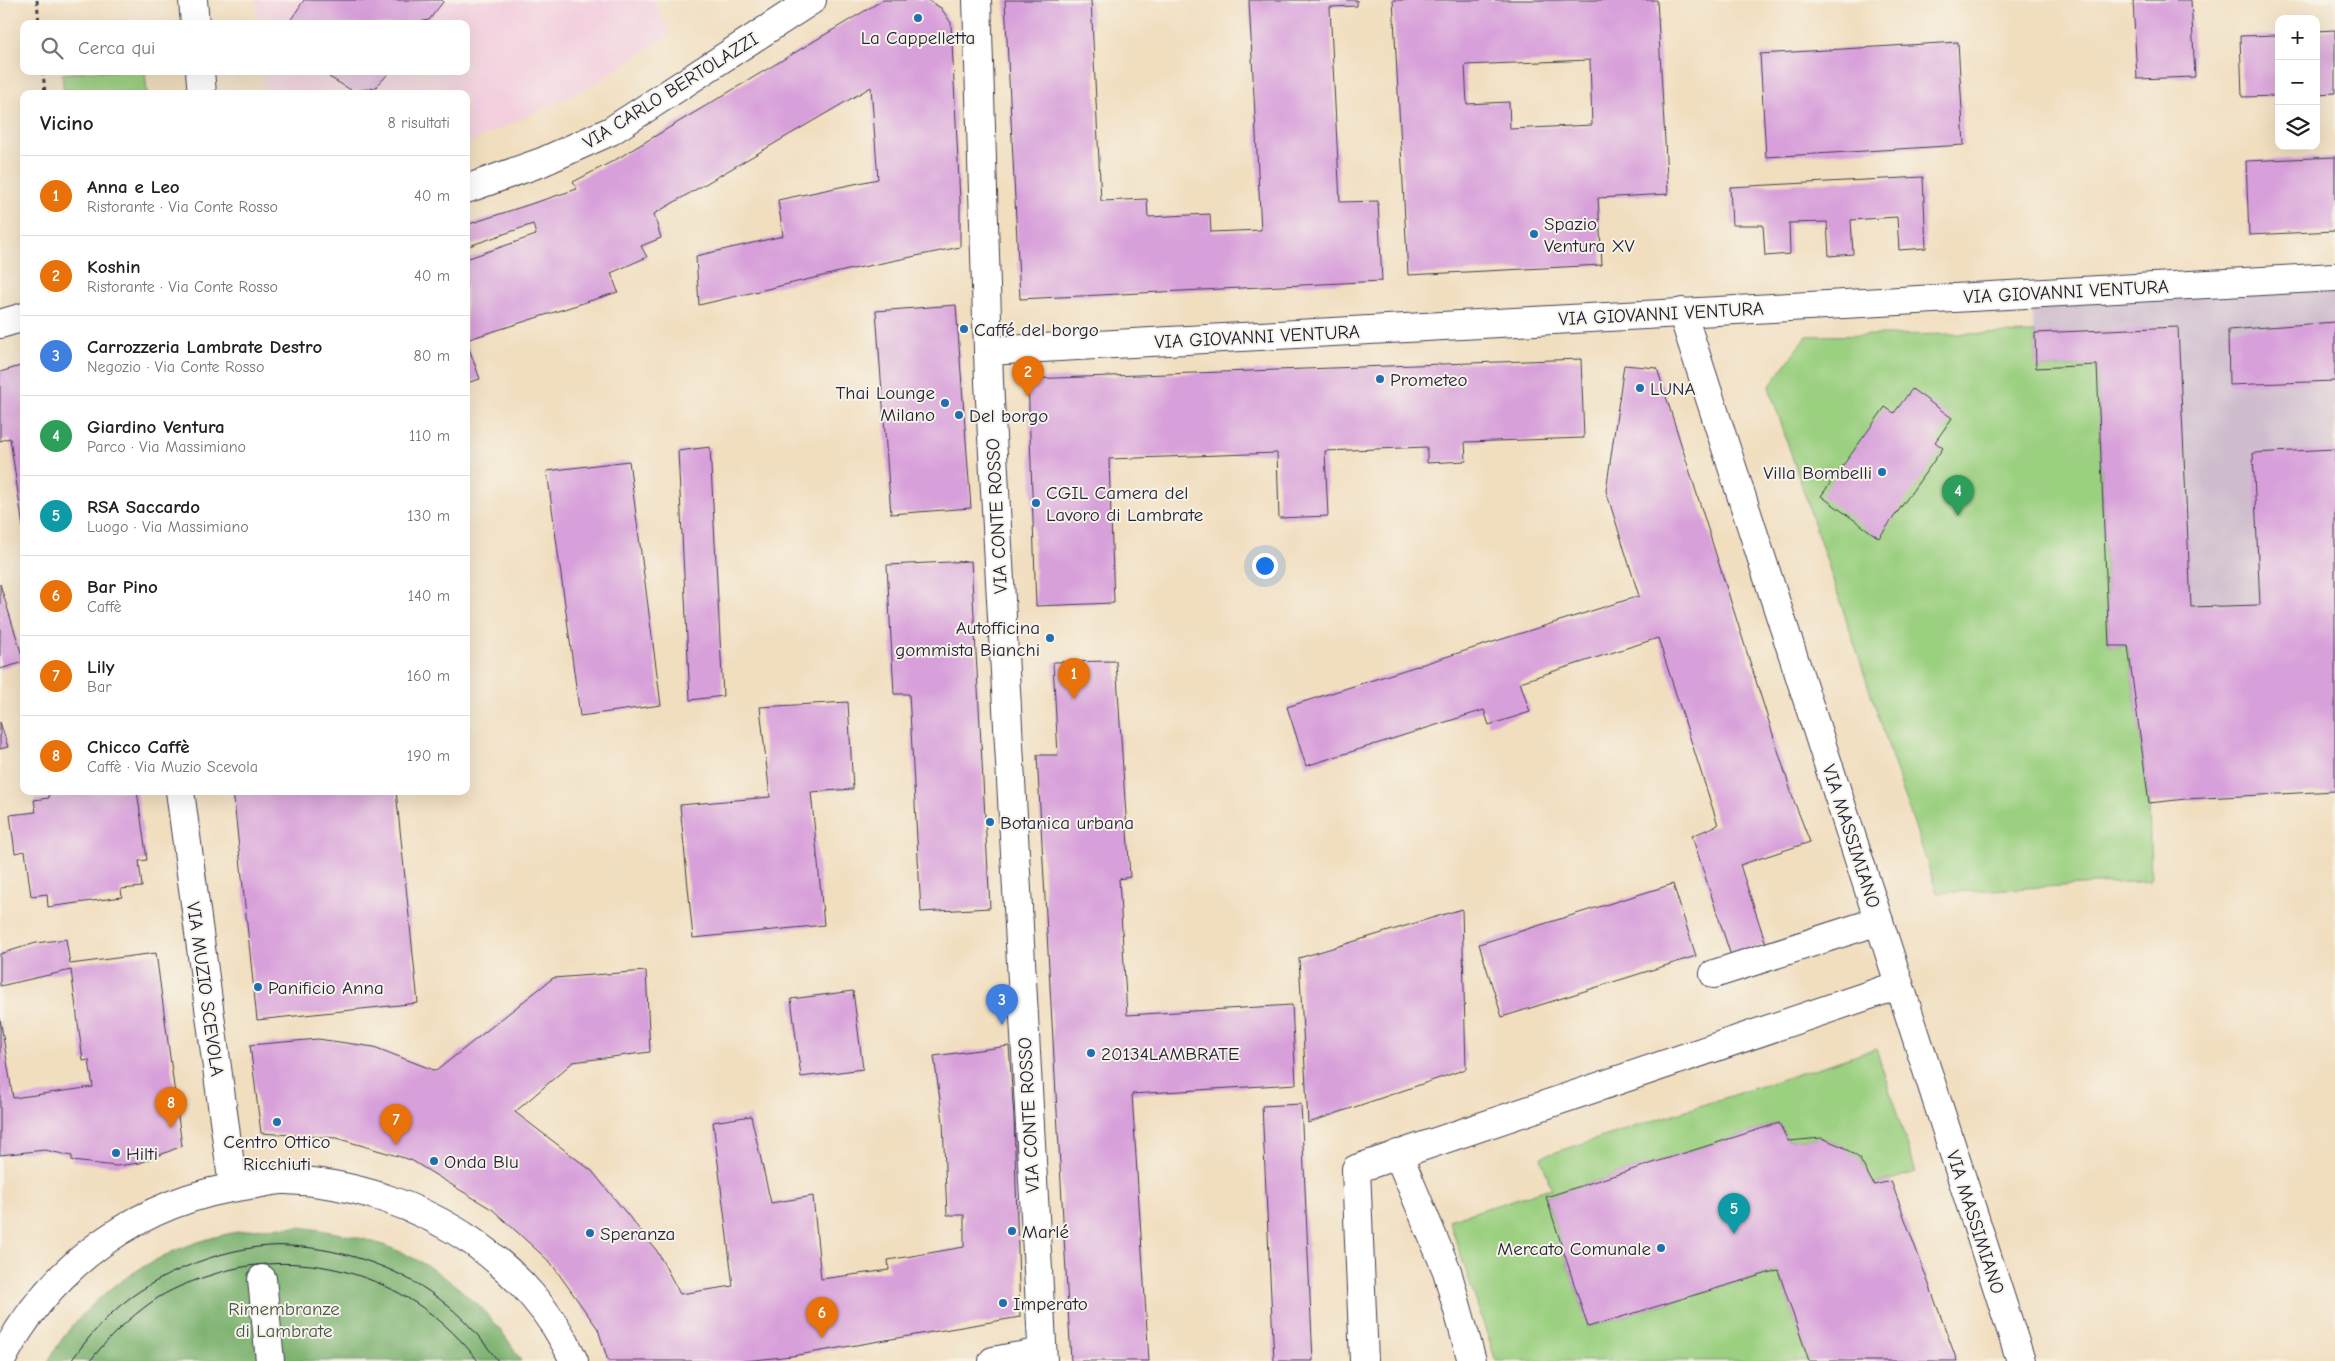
<!DOCTYPE html>
<html lang="it">
<meta charset="utf-8">
<style>
body{margin:0;font-family:"Comic Neue",sans-serif;background:#f6f6f6;color:#202124}
.controls{position:absolute;right:15px;top:15px;display:grid;overflow:hidden;border-radius:10px;box-shadow:0 5px 20px #0002}
.controls button{width:45px;height:45px;display:grid;place-items:center;padding:0;border:0;border-bottom:1px solid #e0e0e0;background:#fff;color:#202124;font:25px sans-serif}
.you{position:absolute;left:1264px;top:565px;width:18px;height:18px;margin:-12px;border:4px solid #fff;border-radius:50%;background:#1a73e8;box-shadow:0 0 0 8px #1a73e833}
.badge{display:grid;place-items:center;width:32px;height:32px;border-radius:50%;background:#1f6fb2;color:#fff;font-size:16px;font-weight:700}
.pin{position:absolute;translate:-50% -41px;filter:drop-shadow(0 1px 2px #0008)}
.pin::after{content:'';position:absolute;top:26px;width:18px;height:15px;background:inherit;clip-path:polygon(0 0,100% 0,50% 100%)}
.list{margin:0;padding:0;list-style:none}
h2{display:flex;justify-content:space-between;align-items:center;height:65px;margin:0;padding:0 20px;font-size:21px}
h2 small{font-size:16px;font-weight:400;color:#757577}
.list li{display:grid;grid-template-columns:32px 1fr auto;gap:15px;align-items:center;box-sizing:border-box;height:80px;padding:0 20px;border-top:1px solid #e0e0e0}
.list b{display:block;font-size:19px;white-space:nowrap}
.list p{margin:0;font-size:16px;white-space:nowrap;color:#757577}
.list em{font-size:16px;font-style:normal;color:#757577}
.icon{flex:none;width:28px;height:28px;fill:none;stroke:currentColor;stroke-width:2;stroke-linecap:round;stroke-linejoin:round}
.map{position:relative;flex:none;width:2335px;height:1361px;overflow:hidden}
.search{position:absolute;background:#fff;box-shadow:0 5px 20px #0002;left:20px;top:20px;width:450px;height:55px;display:flex;align-items:center;gap:12px;box-sizing:border-box;padding:0 18px;border-radius:10px;color:#757577;font-size:19px}
.panel{position:absolute;background:#fff;box-shadow:0 5px 20px #0002;left:20px;top:90px;width:450px;height:705px;border-radius:10px}
.map>svg:first-child{display:block}
.built{fill:#f3cfdf}
.industrial{fill:#cfbdce}
.green{fill:#9cd081;stroke:#5f795e}
.forest{fill:#7db26f;stroke:#506a55}
.building{fill:#d8a0da;fill-rule:evenodd}
.lines{fill:none;stroke-linecap:round;stroke-linejoin:round}
.minor-casing{stroke:#413e4f;stroke-width:30}
.path{stroke:#413e4f;stroke-width:3;stroke-dasharray:4 4;stroke-linecap:butt}
.minor{stroke:#fff;stroke-width:28}
.tram{stroke:#22223b;stroke-width:1}
.poi-dot{fill:#1f6fb2;stroke:#f7f3e8;stroke-width:2}
.labels{text-anchor:middle;stroke-width:4;stroke-linejoin:round;paint-order:stroke}
.poi-label{font-size:19px;fill:#22223b;stroke:#f7f3e8;text-anchor:start}
.street-label{font-size:19px;fill:#22223b;stroke:#f7f3e8}
.park-label{font-size:19px;fill:#475650;stroke:#f7f3e8}
</style>
<div class="map">
<svg width="2335" height="1361" viewBox="0 0 2335 1361">
<rect width="100%" height="100%" fill="#f7f3e8"/>
<filter id="ink" filterUnits="userSpaceOnUse"><feTurbulence type="fractalNoise" baseFrequency=".02" numOctaves="2"/><feDisplacementMap in="SourceGraphic" scale="10" xChannelSelector="R" yChannelSelector="G"/><feConvolveMatrix kernelMatrix="1 2 1 2 8 2 1 2 1" color-interpolation-filters="sRGB"/></filter>
<filter id="wash" filterUnits="userSpaceOnUse"><feTurbulence type="fractalNoise" baseFrequency=".0096" numOctaves="4" result="noise"/><feDisplacementMap in="SourceGraphic" scale="20" xChannelSelector="R" yChannelSelector="G"/><feGaussianBlur stdDeviation="1.12" result="paint"/><feColorMatrix in="noise" values="0 0 0 0 0 0 0 0 0 0 0 0 0 0 0 0 0 1.4 0 .05"/><feComposite in="paint" operator="in"/></filter>
<g filter="url(#wash)">
<rect width="100%" height="100%" fill="#f1debf"/>
<polygon class="built" points="256,0 653,0 671,34 585,90 466,144 466,94 265,94 262,71 466,71 466,24 258,24"/>
<polygon class="industrial" points="2335,277 2335,792 2149,803 2128,646 2109,646 2097,365 2036,368 2031,293"/>
<g class="green">
<polygon points="92,71 145,71 147,94 64,94 62,74"/>
<polygon points="2035,333 2036,368 2097,365 2109,646 2128,646 2149,803 2151,881 1937,893 1769,387 1807,336"/>
<polygon points="1876,1049 1916,1172 1874,1185 1859,1158 1843,1147 1822,1138 1788,1141 1779,1123 1546,1197 1588,1327 1778,1270 1809,1361 1496,1361 1449,1220 1551,1188 1541,1157"/>
</g>
<path class="forest" d="M300,1227C329,1231 356,1236 383,1245C438,1264 493,1310 521,1361H48C55,1350 63,1337 71,1327C120,1271 182,1239 255,1229C270,1226 286,1228 300,1227Z"/>
<g id="blocks">
<g class="building">
<polygon points="304,0 442,0 443,2 429,20 409,24 288,24"/>
<polygon points="883,0 927,0 941,8 951,23 960,200 960,247 848,270 699,305 696,256 783,236 778,200 878,179 871,87 654,214 661,238 641,246 647,257 611,273 618,292 466,340 466,259 536,235 533,224 466,247 466,225 577,189 573,182 615,160"/>
<polygon points="1005,0 1091,0 1101,201 1147,199 1148,217 1210,214 1211,232 1261,230 1249,0 1357,0 1357,6 1330,7 1340,202 1378,201 1382,281 1020,299"/>
<path d="M1393,0H1657L1668,194L1598,198L1602,265L1408,275ZM1590,60L1592,125L1510,129L1509,102L1467,104L1465,65Z"/>
<polygon points="2133,0 2191,0 2195,77 2137,79"/>
<polygon points="2335,30 2335,93 2316,94 2316,31"/>
<polygon points="2279,35 2279,96 2242,97 2240,36"/>
<polygon points="1958,42 1964,145 1766,157 1760,54"/>
<polygon points="328,71 389,71 389,73 375,88 353,91 329,77"/>
<polygon points="2335,157 2335,231 2249,235 2246,161"/>
<polygon points="1923,177 1926,248 1899,250 1897,217 1851,220 1853,254 1829,256 1827,222 1789,223 1790,254 1765,256 1763,225 1732,225 1730,187"/>
<polygon points="956,305 971,508 891,514 876,311"/>
<polygon points="2335,322 2335,381 2229,385 2228,330"/>
<polygon points="2178,327 2191,607 2260,605 2253,453 2335,449 2335,791 2186,799 2149,803 2128,646 2109,646 2097,365 2036,368 2035,333"/>
<polygon points="466,340 480,379 466,383"/>
<polygon points="1581,359 1584,438 1465,442 1466,461 1427,463 1427,447 1325,451 1328,516 1279,518 1277,453 1109,459 1114,603 1036,606 1028,379"/>
<polygon points="24,365 24,527 23,527 10,438 0,441 0,372"/>
<polygon points="1624,365 1657,368 1794,801 1810,842 1740,865 1766,944 1731,956 1692,836 1718,825 1658,638 1520,682 1530,712 1489,725 1484,710 1306,766 1287,707 1639,596 1606,491"/>
<polygon points="1912,389 1952,418 1935,442 1943,448 1879,538 1821,496 1885,407 1894,413"/>
<polygon points="710,447 723,696 690,700 678,451"/>
<polygon points="629,461 661,705 580,716 547,471"/>
<polygon points="971,561 990,908 921,912 909,694 894,694 887,565"/>
<polygon points="0,584 24,662 0,669"/>
<polygon points="1116,661 1130,877 1119,879 1127,1015 1292,1005 1296,1084 1132,1094 1149,1361 1071,1361 1037,755 1058,755 1053,662"/>
<polygon points="848,702 853,789 811,792 824,925 693,938 680,805 770,797 760,707"/>
<polygon points="0,722 8,747 0,749"/>
<polygon points="48,791 137,791 147,860 139,861 142,887 121,889 122,897 48,907 47,894 31,896 25,851 15,853 10,815 36,812 34,800 49,798"/>
<polygon points="233,791 396,791 418,1003 257,1020"/>
<polygon points="1673,884 1696,956 1502,1017 1479,944"/>
<polygon points="1462,909 1466,1069 1308,1123 1299,958"/>
<polygon points="66,939 70,964 156,953 182,1146 140,1163 116,1166 72,1161 72,1156 45,1150 0,1155 0,1018 13,1098 93,1087 89,1060 83,1061 71,970 0,986 0,954 36,943"/>
<polygon points="646,971 650,1052 573,1062 515,1112 592,1171 657,1251 680,1294 733,1286 713,1122 751,1116 771,1203 813,1196 821,1279 889,1270 888,1260 964,1247 964,1215 947,1215 943,1122 934,1056 1009,1046 1014,1118 1020,1317 792,1356 745,1361 608,1361 598,1329 551,1263 493,1210 411,1160 336,1138 261,1133 250,1045 318,1039 374,1047 436,1071 553,978"/>
<polygon points="853,991 863,1069 801,1077 791,999"/>
<polygon points="1301,1104 1313,1361 1274,1361 1262,1106"/>
<polygon points="1779,1123 1788,1141 1822,1138 1843,1147 1859,1158 1874,1185 1891,1181 1957,1361 1809,1361 1778,1270 1588,1327 1546,1197"/>
</g>
</g>
</g>
<g filter="url(#ink)">
<use href="#blocks" fill-opacity="0" stroke="#413e4f" stroke-width="1"/>
<g class="lines">
<defs>
<g id="minor">
<polyline points="193,0 195,24"/>
<polyline points="977,0 989,382 1043,1361"/>
<polyline points="200,71 202,94"/>
<polyline points="466,189 542,162 611,131 812,0"/>
<polyline points="1682,312 2021,1361"/>
<polyline points="0,324 24,317"/>
<polyline points="988,351 2335,277"/>
<polyline points="180,791 233,1187"/>
<polyline points="1714,974 1879,921"/>
<polyline points="1398,1154 1447,1271 1472,1361"/>
<polyline points="262,1279 270,1361"/>
<path d="M1,1361C50,1265 141,1199 249,1185C260,1184 274,1179 286,1180C351,1182 419,1205 473,1242C515,1272 553,1313 574,1361"/>
<polyline points="993,1361 1042,1352"/>
<polyline points="1364,1361 1356,1169 1899,985"/>
</g>
</defs>
<use href="#minor" class="minor-casing"/>
<g class="path">
<polyline points="37,0 39,24"/>
<polyline points="43,71 45,94"/>
</g>
<use href="#minor" class="minor"/>
<g class="tram">
<path d="M71,1361C84,1343 97,1327 113,1312C154,1273 233,1242 290,1246C346,1249 404,1269 447,1305C467,1321 483,1341 498,1361"/>
<path d="M90,1361C108,1338 129,1318 153,1301C169,1290 189,1282 208,1276C307,1242 416,1279 478,1361"/>
</g>
</g>
</g>
<g class="poi-dot">
<circle cx="918" cy="18" r="5"/>
<circle cx="1534" cy="234" r="5"/>
<circle cx="964" cy="329" r="5"/>
<circle cx="1380" cy="379" r="5"/>
<circle cx="1640" cy="388" r="5"/>
<circle cx="945" cy="403" r="5"/>
<circle cx="959" cy="415" r="5"/>
<circle cx="1882" cy="472" r="5"/>
<circle cx="1036" cy="503" r="5"/>
<circle cx="1050" cy="638" r="5"/>
<circle cx="990" cy="822" r="5"/>
<circle cx="258" cy="987" r="5"/>
<circle cx="1091" cy="1053" r="5"/>
<circle cx="277" cy="1122" r="5"/>
<circle cx="116" cy="1153" r="5"/>
<circle cx="434" cy="1161" r="5"/>
<circle cx="1012" cy="1231" r="5"/>
<circle cx="590" cy="1233" r="5"/>
<circle cx="1661" cy="1248" r="5"/>
<circle cx="1003" cy="1303" r="5"/>
</g>
<g class="labels">
<g class="poi-label">
<text x="918" y="44" text-anchor="middle">La Cappelletta</text>
<text x="1544" y="230">Spazio<tspan x="1544" dy="22">Ventura XV</tspan></text>
<text x="974" y="336">Caffé del borgo</text>
<text x="1390" y="386">Prometeo</text>
<text x="1650" y="395">LUNA</text>
<text x="935" y="399" text-anchor="end">Thai Lounge<tspan x="935" dy="22">Milano</tspan></text>
<text x="969" y="422">Del borgo</text>
<text x="1872" y="479" text-anchor="end">Villa Bombelli</text>
<text x="1046" y="499">CGIL Camera del<tspan x="1046" dy="22">Lavoro di Lambrate</tspan></text>
<text x="1040" y="634" text-anchor="end">Autofficina<tspan x="1040" dy="22">gommista Bianchi</tspan></text>
<text x="1000" y="829">Botanica urbana</text>
<text x="268" y="994">Panificio Anna</text>
<text x="1101" y="1060">20134LAMBRATE</text>
<text x="277" y="1148" text-anchor="middle">Centro Ottico<tspan x="277" dy="22">Ricchiuti</tspan></text>
<text x="126" y="1160">Hilti</text>
<text x="444" y="1168">Onda Blu</text>
<text x="1022" y="1238">Marlé</text>
<text x="600" y="1240">Speranza</text>
<text x="1651" y="1255" text-anchor="end">Mercato Comunale</text>
<text x="1013" y="1310">Imperato</text>
</g>
<g class="street-label">
<text transform="translate(670 90) rotate(-32)" y="7">VIA CARLO BERTOLAZZI</text>
<text transform="translate(2066 291) rotate(-3)" y="7">VIA GIOVANNI VENTURA</text>
<text transform="translate(1661 313) rotate(-3)" y="7">VIA GIOVANNI VENTURA</text>
<text transform="translate(1257 336) rotate(-3)" y="7">VIA GIOVANNI VENTURA</text>
<text transform="translate(996 516) rotate(-93)" y="7">VIA CONTE ROSSO</text>
<text transform="translate(1852 836) rotate(72)" y="7">VIA MASSIMIANO</text>
<text transform="translate(206 989) rotate(82)" y="7">VIA MUZIO SCEVOLA</text>
<text transform="translate(1028 1115) rotate(-93)" y="7">VIA CONTE ROSSO</text>
<text transform="translate(1976 1222) rotate(72)" y="7">VIA MASSIMIANO</text>
</g>
<g class="park-label">
<text x="284" y="1315">Rimembranze<tspan x="284" dy="22">di Lambrate</tspan></text>
</g>
</g>
</svg>
<div class="controls">
<button>+</button>
<button>−</button>
<button><svg class="icon" aria-label="layers" viewBox="0 0 24 24"><path d="M12 4l9 5-9 5-9-5zM3 14l9 5 9-5"/></svg></button>
</div>
<div class="you"></div>
<div class="pin badge" style="left:1074px;top:699px;background:#e8710a">1</div>
<div class="pin badge" style="left:1028px;top:397px;background:#e8710a">2</div>
<div class="pin badge" style="left:1002px;top:1025px;background:#3f7fe0">3</div>
<div class="pin badge" style="left:1958px;top:516px;background:#2e9e5b">4</div>
<div class="pin badge" style="left:1734px;top:1234px;background:#0f9aa8">5</div>
<div class="pin badge" style="left:822px;top:1338px;background:#e8710a">6</div>
<div class="pin badge" style="left:396px;top:1145px;background:#e8710a">7</div>
<div class="pin badge" style="left:171px;top:1128px;background:#e8710a">8</div>
<div class="search"><svg class="icon" aria-label="search" viewBox="0 0 24 24"><circle cx="10" cy="10" r="6"/><path d="M15 15l6 6"/></svg>Cerca qui</div>
<section class="panel">
<h2>Vicino<small>8 risultati</small></h2>
<ul class="list">
<li><span class="badge" style="background:#e8710a">1</span><div><b>Anna e Leo</b><p>Ristorante · Via Conte Rosso</p></div><em>40 m</em></li>
<li><span class="badge" style="background:#e8710a">2</span><div><b>Koshin</b><p>Ristorante · Via Conte Rosso</p></div><em>40 m</em></li>
<li><span class="badge" style="background:#3f7fe0">3</span><div><b>Carrozzeria Lambrate Destro</b><p>Negozio · Via Conte Rosso</p></div><em>80 m</em></li>
<li><span class="badge" style="background:#2e9e5b">4</span><div><b>Giardino Ventura</b><p>Parco · Via Massimiano</p></div><em>110 m</em></li>
<li><span class="badge" style="background:#0f9aa8">5</span><div><b>RSA Saccardo</b><p>Luogo · Via Massimiano</p></div><em>130 m</em></li>
<li><span class="badge" style="background:#e8710a">6</span><div><b>Bar Pino</b><p>Caffè</p></div><em>140 m</em></li>
<li><span class="badge" style="background:#e8710a">7</span><div><b>Lily</b><p>Bar</p></div><em>160 m</em></li>
<li><span class="badge" style="background:#e8710a">8</span><div><b>Chicco Caffè</b><p>Caffè · Via Muzio Scevola</p></div><em>190 m</em></li>
</ul>
</section>
</div>
